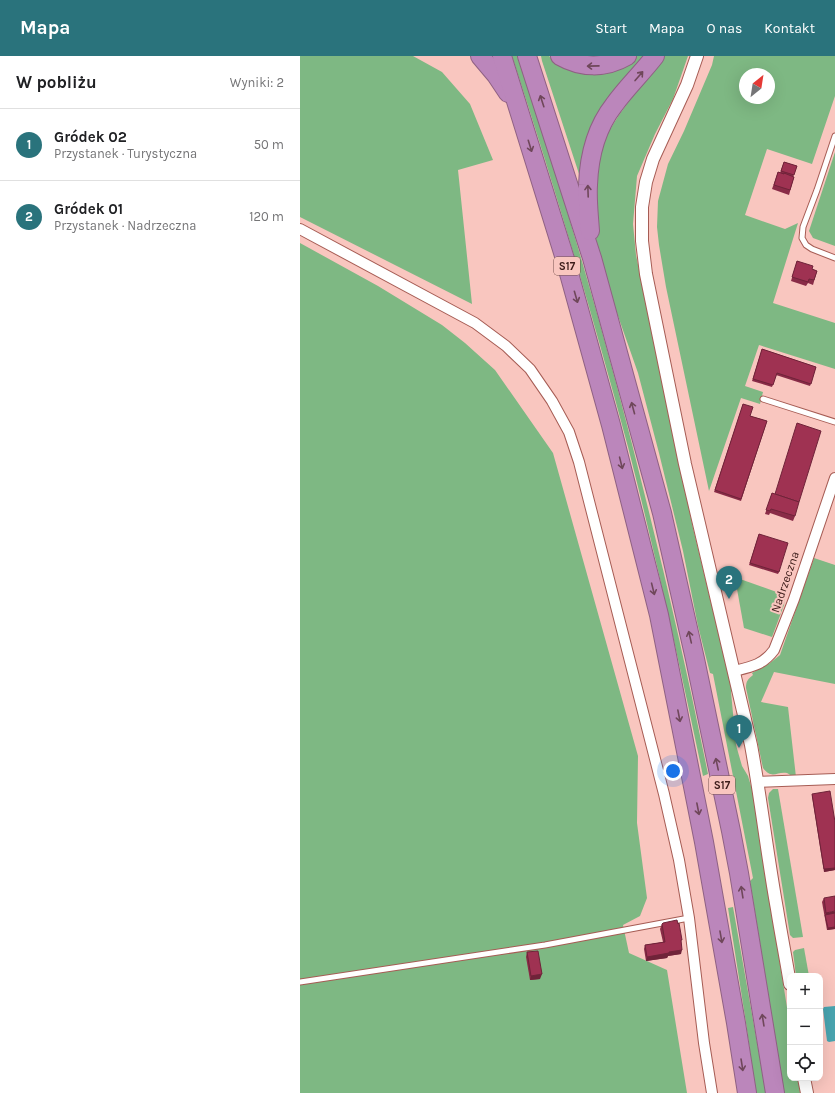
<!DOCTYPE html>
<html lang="pl">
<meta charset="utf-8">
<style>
body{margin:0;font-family:Karla,sans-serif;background:#f2f2f2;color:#202124}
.controls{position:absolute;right:12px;bottom:12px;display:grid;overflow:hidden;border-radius:8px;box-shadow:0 4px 16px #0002}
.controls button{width:36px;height:36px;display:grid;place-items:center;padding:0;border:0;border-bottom:1px solid #e0e0e0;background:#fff;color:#202124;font:20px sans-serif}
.compass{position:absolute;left:439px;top:12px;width:36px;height:36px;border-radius:50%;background:#fff;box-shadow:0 4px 16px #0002;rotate:30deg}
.you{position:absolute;left:373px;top:715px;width:14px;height:14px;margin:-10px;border:3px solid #fff;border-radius:50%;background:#1a73e8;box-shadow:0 0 0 6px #1a73e833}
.badge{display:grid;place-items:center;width:26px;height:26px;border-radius:50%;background:#2a737c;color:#fff;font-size:13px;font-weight:700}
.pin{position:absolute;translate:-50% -33px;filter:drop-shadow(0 1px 2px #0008)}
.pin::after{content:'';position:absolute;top:21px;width:14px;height:12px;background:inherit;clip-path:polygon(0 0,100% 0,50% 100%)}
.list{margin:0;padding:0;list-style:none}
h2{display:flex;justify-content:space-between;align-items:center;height:52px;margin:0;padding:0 16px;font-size:17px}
h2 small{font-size:13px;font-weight:400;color:#757577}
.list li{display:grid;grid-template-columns:26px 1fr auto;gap:12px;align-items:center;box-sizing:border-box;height:72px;padding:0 16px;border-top:1px solid #e0e0e0}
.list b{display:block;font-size:15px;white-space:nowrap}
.list p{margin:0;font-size:13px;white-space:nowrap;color:#757577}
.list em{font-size:13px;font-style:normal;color:#757577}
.icon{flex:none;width:22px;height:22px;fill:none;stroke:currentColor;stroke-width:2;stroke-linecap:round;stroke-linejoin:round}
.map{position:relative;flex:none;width:535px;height:1037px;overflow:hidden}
header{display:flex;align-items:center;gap:24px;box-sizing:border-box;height:56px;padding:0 20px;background:#2a737c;color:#fff}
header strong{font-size:19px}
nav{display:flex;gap:22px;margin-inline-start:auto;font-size:14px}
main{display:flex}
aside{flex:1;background:#fff}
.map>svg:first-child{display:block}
.green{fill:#7eb883;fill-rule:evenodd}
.water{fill:#49a4b0}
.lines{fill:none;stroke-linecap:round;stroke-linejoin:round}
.service-casing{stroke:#a65c54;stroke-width:7}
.minor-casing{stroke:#a65c54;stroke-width:12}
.tertiary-casing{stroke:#a65c54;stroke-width:14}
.motorway-casing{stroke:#8f6183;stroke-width:20}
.service{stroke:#fff;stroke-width:5}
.minor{stroke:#fff;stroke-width:10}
.tertiary{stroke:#fff;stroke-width:12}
.motorway{stroke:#bb86bb;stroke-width:18}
.wall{fill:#892b47}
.shaded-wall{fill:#6f2339}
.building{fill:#9f3252;stroke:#6f2339}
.oneway{stroke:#6f475a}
.labels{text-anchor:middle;stroke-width:4;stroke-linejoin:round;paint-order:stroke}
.shield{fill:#f9c6bf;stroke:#75504c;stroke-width:1}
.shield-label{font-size:11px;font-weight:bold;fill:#3d1d1a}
.street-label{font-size:12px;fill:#3d1d1a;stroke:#f9c6bf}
</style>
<header>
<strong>Mapa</strong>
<nav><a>Start</a><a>Mapa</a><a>O nas</a><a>Kontakt</a></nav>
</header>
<main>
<aside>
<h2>W pobliżu<small>Wyniki: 2</small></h2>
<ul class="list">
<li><span class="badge">1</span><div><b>Gródek 02</b><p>Przystanek · Turystyczna</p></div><em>50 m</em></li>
<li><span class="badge">2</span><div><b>Gródek 01</b><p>Przystanek · Nadrzeczna</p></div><em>120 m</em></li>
</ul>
</aside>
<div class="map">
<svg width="535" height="1037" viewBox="0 0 535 1037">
<rect width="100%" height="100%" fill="#f9c6bf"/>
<g class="green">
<polygon points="0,0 113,0 142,16 170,48 193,104 158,114 172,248 0,161"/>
<path d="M212,0H217C268,149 311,300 348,452C370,540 390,629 408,718L403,720C380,610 356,500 328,391C293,260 254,129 212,0Z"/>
<polygon points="241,0 249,0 257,7 333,4 337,0 348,0 282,127 242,5"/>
<polygon points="362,0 388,0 373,43 355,78 337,120 333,168 336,199 393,472 425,605 433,634 431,636 436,689 442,710 448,720 451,730 454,731 471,852 490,970 490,1022 498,1022 500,1037 484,1037 450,825 453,822 413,618 410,617 398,570 383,495 359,397 338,317 298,203 292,163 296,123 302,86 319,59"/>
<path d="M414,0H535V40L512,108L467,93L445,159L485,173L498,167L473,247L535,267V313L459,289L445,330L463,336L460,348L441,342L409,435L366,231L359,189L357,171L358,145L368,108L384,75L412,9ZM445,18H469V42H445Z"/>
<polygon points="535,96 535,190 513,182 509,175"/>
<polygon points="0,187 78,230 142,269 165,287 195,314 253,397 338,700 337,767 347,842 340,860 323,869 329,897 367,914 387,1037 0,1037"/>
<path d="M514,502L535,509V628L474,616L461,646L488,651L496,721C492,721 491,719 487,717C477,715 472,724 463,712L446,632C446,625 448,623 453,619L452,617L470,607L480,599Z"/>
<polygon points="440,523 485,539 484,549 472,581 444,572 437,533"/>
<polygon points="473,733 478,733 503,881 493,882 490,879 468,742 469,737"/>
<polygon points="433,851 466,1037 456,1037 446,967 428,852"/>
<polygon points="504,892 509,920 496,920 493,896 495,894"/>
</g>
<polygon class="water" points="535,950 535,985 529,986 527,985 523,953 524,951"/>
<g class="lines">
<defs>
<g id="service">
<polyline points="535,80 517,134 503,171 502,182 506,189 512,193 535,202"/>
<polyline points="463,343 535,366"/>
<polyline points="0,926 245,889 389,862"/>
</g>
<g id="minor">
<polyline points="0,173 175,267 206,290 230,313 252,345 269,376 279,406 364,738 379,804 389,862 404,987 412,1037"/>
<path d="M434,615C451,611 463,609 474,594L494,543L535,422"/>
<polyline points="458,726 535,723"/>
</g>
<g id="tertiary">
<path d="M397,0L387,29L353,103L346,126L342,151V185L346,218L385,408L451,689C461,743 467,798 477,853C481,878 486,903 490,928"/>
<polyline points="504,1022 507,1037"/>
</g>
<g id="motorway">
<polyline points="180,0 196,19 208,37"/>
<polyline points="202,0 265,203 311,369 359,559 404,786 436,967 447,1037"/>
<polyline points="227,0 292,202 362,457 395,603 431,775 439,817 475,1037"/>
<path d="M260,0C281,12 305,13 327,0"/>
<path d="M290,175C289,160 287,144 288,129C289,101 296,72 314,49C326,32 342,17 355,0"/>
</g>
</defs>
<use href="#service" class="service-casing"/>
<use href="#minor" class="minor-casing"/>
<use href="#tertiary" class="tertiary-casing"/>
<use href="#motorway" class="motorway-casing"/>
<use href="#service" class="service"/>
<use href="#minor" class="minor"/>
<use href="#tertiary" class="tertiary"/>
<use href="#motorway" class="motorway"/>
</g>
<g class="wall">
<polygon points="484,106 497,110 493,121 494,121 489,139 472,133 478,116 480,117"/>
<polygon points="497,205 512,213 517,215 513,229 508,227 506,230 491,225"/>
<polygon points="462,293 516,311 510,330 476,319 472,331 452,325"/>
<polygon points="443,348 450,360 467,365 441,445 414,436"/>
<polygon points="472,437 495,460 493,465 470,457 469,459 465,458"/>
<polygon points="459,478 479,516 478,518 449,509"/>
<polygon points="512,738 535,766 535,814 524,816 512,740"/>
<polygon points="524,842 535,873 527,874 522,846"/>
<polygon points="362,868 381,887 381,898 368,900 367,902 346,905 344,893 345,889 363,886 360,873"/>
<polygon points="227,896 240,923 230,924 226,901"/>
</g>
<g class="shaded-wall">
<polygon points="535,812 535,814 524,816 524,813"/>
<polygon points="535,855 535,859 525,859 525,861 526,857"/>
<polygon points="535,871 535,873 527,874 528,872"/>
<polygon points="382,894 381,898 368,900 367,902 346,905 347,901 369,896"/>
<polygon points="242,918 240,923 230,924 231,920"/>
</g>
<g class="building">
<polygon points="484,106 497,110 494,119 481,115"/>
<polygon points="478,116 484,118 484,117 494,121 490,134 474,129"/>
<polygon points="497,205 513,210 512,213 517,215 514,224 509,223 508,226 492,221"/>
<polygon points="462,293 516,311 511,328 477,317 473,329 453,323"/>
<polygon points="443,348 453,351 450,360 467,365 441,443 415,434"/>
<polygon points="497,367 521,375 499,446 475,438"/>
<polygon points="472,437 499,446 495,460 471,453 470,455 466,454"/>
<polygon points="459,478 488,487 479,516 450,507"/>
<polygon points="530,735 535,766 535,812 524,813 512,738"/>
<polygon points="535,840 535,855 526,857 524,842"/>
<polygon points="535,857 535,871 528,872 525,859"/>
<polygon points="377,864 378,868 379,867 382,884 381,884 382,894 369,896 369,897 347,901 345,889 365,886 362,868 363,867"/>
<polygon points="238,895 242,918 231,920 227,896"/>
</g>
<defs><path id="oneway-shaft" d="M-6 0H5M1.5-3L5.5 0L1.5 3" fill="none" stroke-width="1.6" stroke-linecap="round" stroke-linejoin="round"/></defs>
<g class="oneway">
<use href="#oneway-shaft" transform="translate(293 10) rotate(179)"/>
<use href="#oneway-shaft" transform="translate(339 20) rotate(-49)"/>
<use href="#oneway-shaft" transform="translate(242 45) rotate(-108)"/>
<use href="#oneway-shaft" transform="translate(230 90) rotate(73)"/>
<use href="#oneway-shaft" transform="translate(288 135) rotate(-92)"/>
<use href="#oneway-shaft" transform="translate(276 241) rotate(74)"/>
<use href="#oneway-shaft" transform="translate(333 352) rotate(-105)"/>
<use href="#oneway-shaft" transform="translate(321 407) rotate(76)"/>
<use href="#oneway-shaft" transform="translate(353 533) rotate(76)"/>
<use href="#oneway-shaft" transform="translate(390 581) rotate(-103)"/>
<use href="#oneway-shaft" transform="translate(379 660) rotate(79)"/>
<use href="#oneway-shaft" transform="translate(417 708) rotate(-102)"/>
<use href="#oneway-shaft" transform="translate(398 753) rotate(79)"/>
<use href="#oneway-shaft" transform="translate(442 836) rotate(-99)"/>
<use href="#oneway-shaft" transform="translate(421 881) rotate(80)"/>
<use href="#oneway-shaft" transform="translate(463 964) rotate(-99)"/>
<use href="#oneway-shaft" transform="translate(442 1009) rotate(81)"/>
</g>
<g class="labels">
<g class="shield">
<rect x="254" y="201" width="26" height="18" rx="3"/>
<rect x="409" y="720" width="26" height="18" rx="3"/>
</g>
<g class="shield-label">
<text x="267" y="214">S17</text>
<text x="422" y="733">S17</text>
</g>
<g class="street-label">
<text transform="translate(485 526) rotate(-71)" y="4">Nadrzeczna</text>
</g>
</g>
</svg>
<div class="controls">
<button>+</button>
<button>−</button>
<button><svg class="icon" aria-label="locate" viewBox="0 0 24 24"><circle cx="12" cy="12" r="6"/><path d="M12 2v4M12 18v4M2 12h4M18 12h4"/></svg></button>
</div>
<svg class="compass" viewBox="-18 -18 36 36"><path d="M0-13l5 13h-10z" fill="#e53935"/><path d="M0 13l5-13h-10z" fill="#757577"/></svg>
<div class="you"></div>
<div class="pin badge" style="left:439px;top:692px">1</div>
<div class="pin badge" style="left:429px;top:543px">2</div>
</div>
</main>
